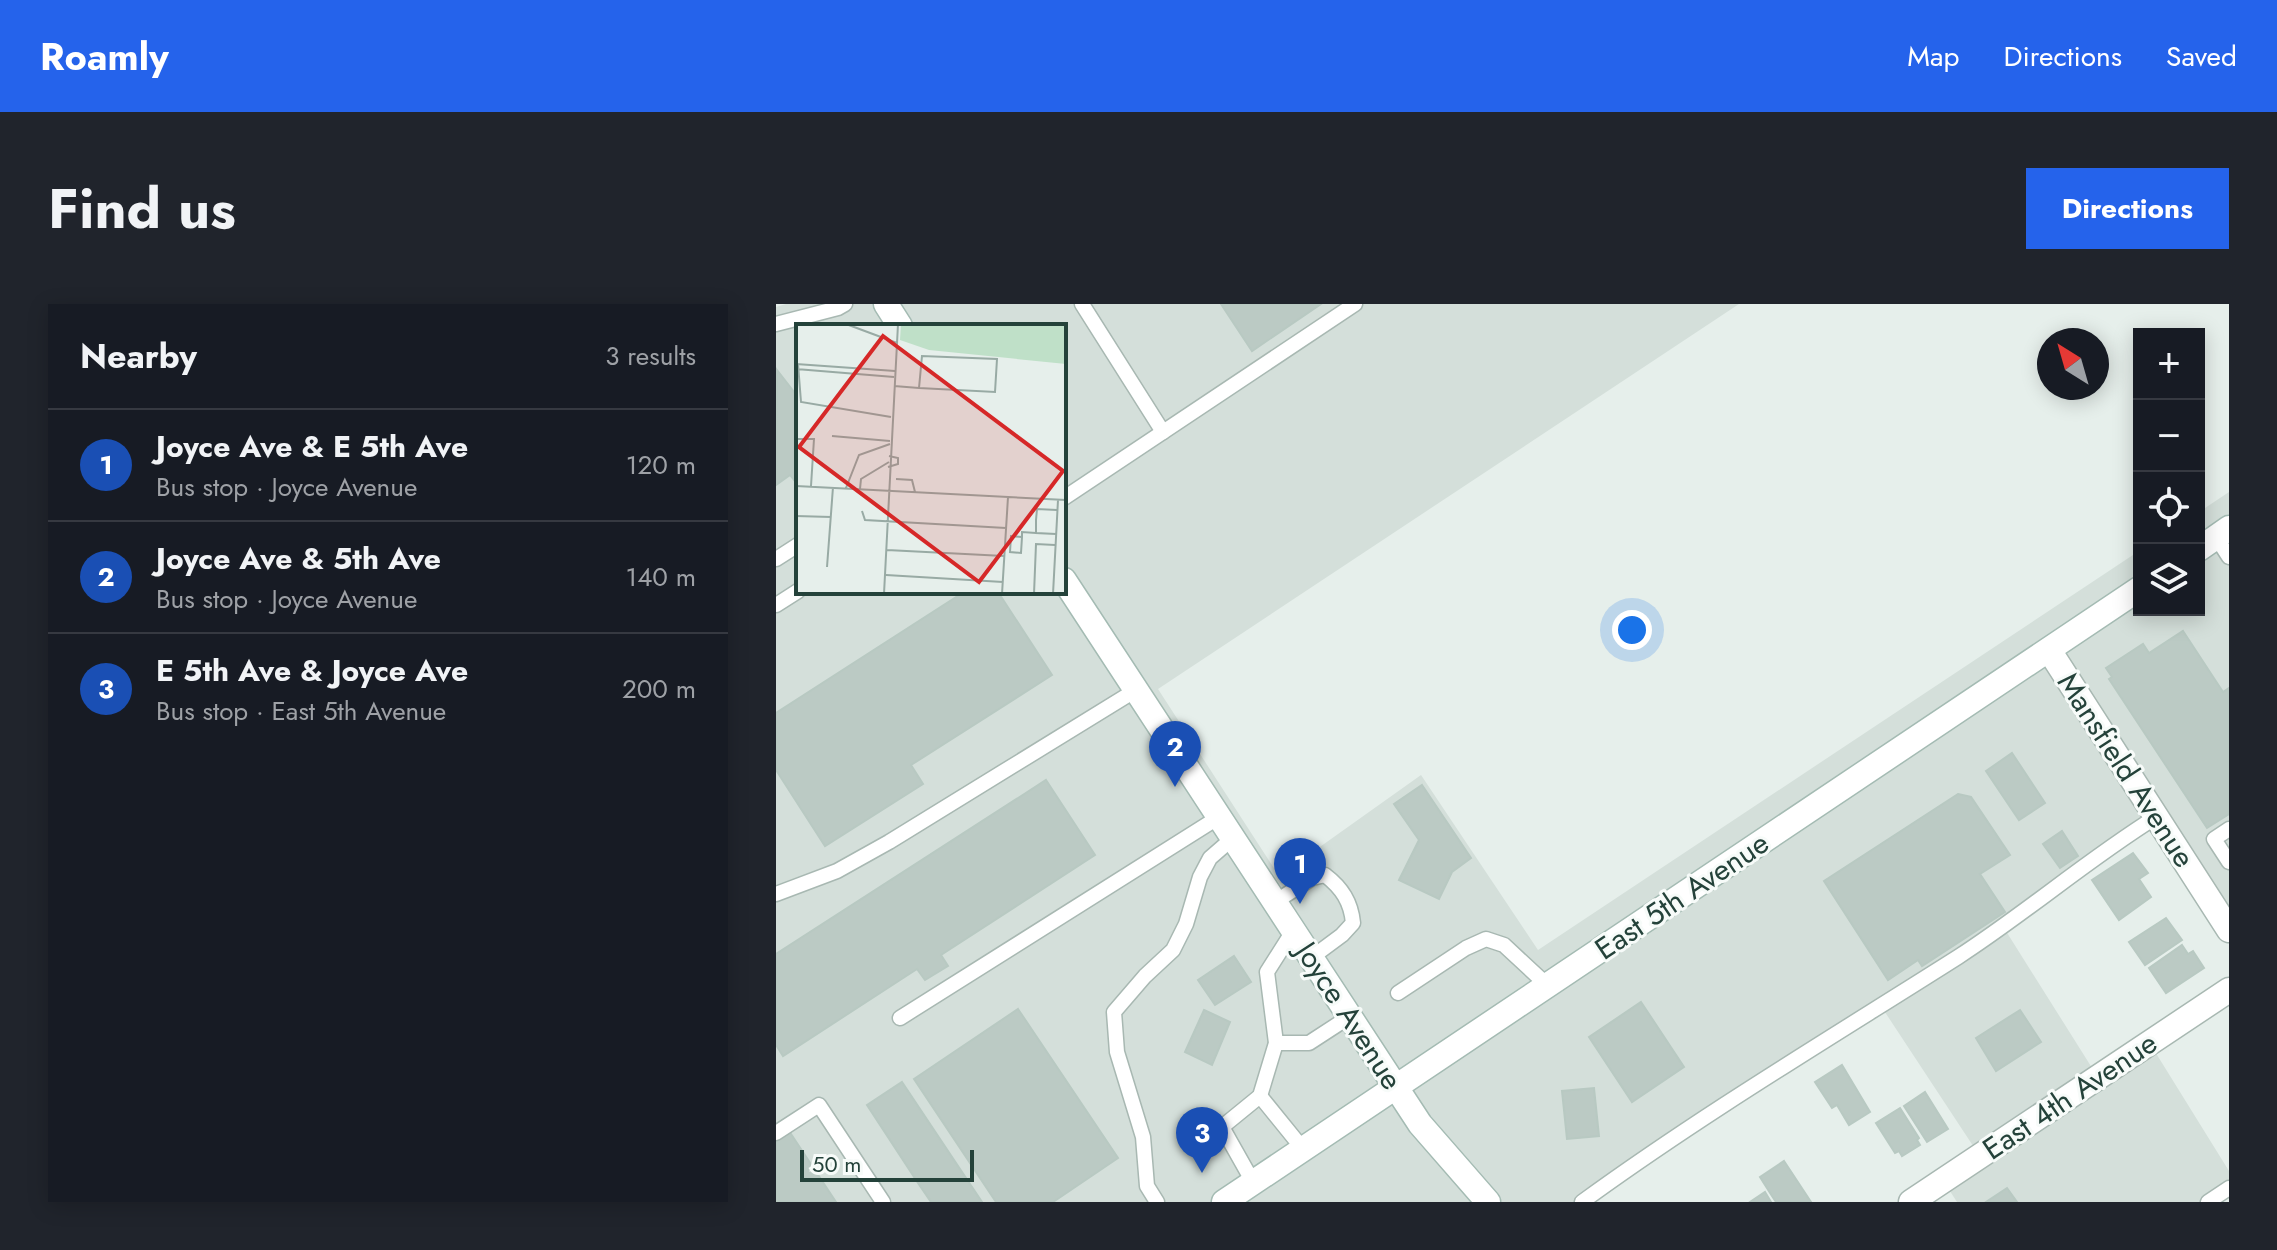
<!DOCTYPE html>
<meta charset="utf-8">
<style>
body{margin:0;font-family:Jost,sans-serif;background:#20242c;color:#f1f3f6}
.controls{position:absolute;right:24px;top:24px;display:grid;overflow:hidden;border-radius:0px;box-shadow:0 4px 20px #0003}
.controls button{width:72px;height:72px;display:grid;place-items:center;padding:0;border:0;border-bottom:2px solid #363941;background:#171b24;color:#f1f3f6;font:40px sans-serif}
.compass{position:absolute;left:1261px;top:24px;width:72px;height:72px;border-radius:50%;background:#171b24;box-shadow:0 4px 20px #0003;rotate:323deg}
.scale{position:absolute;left:24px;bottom:20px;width:174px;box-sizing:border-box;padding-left:8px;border:4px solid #24423a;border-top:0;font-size:22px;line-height:28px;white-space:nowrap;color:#24423a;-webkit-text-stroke:6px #f7fbf9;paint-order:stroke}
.you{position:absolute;left:856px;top:326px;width:28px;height:28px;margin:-20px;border:6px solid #fff;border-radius:50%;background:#1a73e8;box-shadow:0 0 0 12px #1a73e833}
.badge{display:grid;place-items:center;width:52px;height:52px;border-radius:50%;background:#2563eb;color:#fff;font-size:26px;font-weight:700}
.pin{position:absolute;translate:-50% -66px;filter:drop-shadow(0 2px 4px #0008)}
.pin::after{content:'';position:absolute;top:42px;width:28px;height:24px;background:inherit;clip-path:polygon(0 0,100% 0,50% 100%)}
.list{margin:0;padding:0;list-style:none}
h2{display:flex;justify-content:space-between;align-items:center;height:104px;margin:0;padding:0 32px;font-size:34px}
h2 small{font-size:26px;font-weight:400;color:#9ea1a6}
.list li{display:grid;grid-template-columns:52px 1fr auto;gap:24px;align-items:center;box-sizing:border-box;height:112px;padding:0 32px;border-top:2px solid #363941}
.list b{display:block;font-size:30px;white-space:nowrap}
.list p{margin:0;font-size:26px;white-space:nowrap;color:#9ea1a6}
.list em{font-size:26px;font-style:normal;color:#9ea1a6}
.icon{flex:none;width:44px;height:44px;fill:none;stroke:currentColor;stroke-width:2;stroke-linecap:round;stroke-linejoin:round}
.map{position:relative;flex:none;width:1453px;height:898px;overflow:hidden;border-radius:0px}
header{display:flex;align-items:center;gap:48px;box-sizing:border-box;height:112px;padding:0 40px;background:#2563eb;color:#fff}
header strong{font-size:38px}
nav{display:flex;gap:44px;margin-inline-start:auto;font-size:28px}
.intro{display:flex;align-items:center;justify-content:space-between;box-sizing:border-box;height:192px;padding:0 48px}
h1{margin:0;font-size:56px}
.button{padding:20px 36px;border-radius:0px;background:#2563eb;color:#fff;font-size:28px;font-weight:700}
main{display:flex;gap:48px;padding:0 48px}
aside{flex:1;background:#171b24;border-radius:0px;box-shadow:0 4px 20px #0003}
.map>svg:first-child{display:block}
.built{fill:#d4dfda;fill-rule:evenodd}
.building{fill:#bbcac4;stroke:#b8c9c2;stroke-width:2}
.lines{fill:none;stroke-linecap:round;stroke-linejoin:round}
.lane-casing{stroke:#a8b8b2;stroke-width:17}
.street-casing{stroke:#a8b8b2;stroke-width:27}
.secondary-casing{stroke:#a4bbb3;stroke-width:27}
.lane{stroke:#fff;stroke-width:14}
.street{stroke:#fff;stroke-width:24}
.secondary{stroke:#fff;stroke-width:24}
.labels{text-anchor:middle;stroke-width:6;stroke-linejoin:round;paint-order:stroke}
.street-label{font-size:30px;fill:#24423a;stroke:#f7fbf9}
.inset-road{fill:none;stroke:#98aaa4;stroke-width:2}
.view{fill:#d62828;fill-opacity:0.15;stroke:#d62828;stroke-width:4}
.inset-edge{fill:none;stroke:#24423a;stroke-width:4}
</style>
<header>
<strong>Roamly</strong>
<nav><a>Map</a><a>Directions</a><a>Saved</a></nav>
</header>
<div class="intro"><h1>Find us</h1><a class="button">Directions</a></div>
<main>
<aside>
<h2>Nearby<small>3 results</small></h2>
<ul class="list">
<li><span class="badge" style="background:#1a4fb4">1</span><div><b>Joyce Ave &amp; E 5th Ave</b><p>Bus stop · Joyce Avenue</p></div><em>120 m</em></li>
<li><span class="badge" style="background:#1a4fb4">2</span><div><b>Joyce Ave &amp; 5th Ave</b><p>Bus stop · Joyce Avenue</p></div><em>140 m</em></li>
<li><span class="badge" style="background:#1a4fb4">3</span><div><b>E 5th Ave &amp; Joyce Ave</b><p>Bus stop · East 5th Avenue</p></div><em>200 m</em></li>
</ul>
</aside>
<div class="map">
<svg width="1453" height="898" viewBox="0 0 1453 898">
<rect width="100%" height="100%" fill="#e6efeb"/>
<path class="built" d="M10,0H963L382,385L503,572L645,471L762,646L1363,247V306H1423V208L1453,188V626L1382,516L1223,616L1323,775L1373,738L1453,867V879L1425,898H1181L1170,881L1207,857L1101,696L798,898H0V3ZM22,22H288V288H22Z"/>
<g class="building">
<polygon points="445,0 545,0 476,47"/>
<polygon points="1,66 22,93 22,181 14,171 0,181"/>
<polygon points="188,288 222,288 276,371 135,461 147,480 49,542 0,466 0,409"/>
<polygon points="1407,327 1447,388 1453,384 1453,510 1431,524 1333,375 1336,373 1330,364 1367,340 1373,349"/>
<polygon points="1236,449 1269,499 1243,516 1210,467"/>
<polygon points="270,476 319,551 165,651 172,662 149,676 141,665 7,752 0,741 0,650"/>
<polygon points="646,481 695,554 676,568 663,595 623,576 643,536 618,500"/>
<polygon points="1182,490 1195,493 1234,551 1204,570 1229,608 1146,662 1142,656 1112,676 1048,577"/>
<polygon points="1286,527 1302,552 1284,564 1267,540"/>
<polygon points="1357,549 1372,569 1363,575 1375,593 1343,616 1316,576"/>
<polygon points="1390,614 1406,636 1369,661 1353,638"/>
<polygon points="1406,641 1412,650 1417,647 1428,664 1390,689 1373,664"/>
<polygon points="458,652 475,678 439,701 422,676"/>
<polygon points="865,698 908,763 856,798 813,733"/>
<polygon points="242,705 342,854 277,898 220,898 138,775"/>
<polygon points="428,706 454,718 436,761 409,748"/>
<polygon points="1244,706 1265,738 1220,767 1200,734"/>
<polygon points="1066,761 1094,808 1073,821 1061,801 1056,804 1039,778"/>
<polygon points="126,778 206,898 155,898 142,879 91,801"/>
<polygon points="818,784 823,832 791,835 786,787"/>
<polygon points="1149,788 1172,825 1151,838 1128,802"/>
<polygon points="1124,804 1143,834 1141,836 1144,841 1126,852 1123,847 1119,849 1100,819"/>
<polygon points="13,827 60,898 0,898 0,836"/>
<polygon points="1008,857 1035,898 1000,898 996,892 984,873"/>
<polygon points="1231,884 1241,898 1210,898"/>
<polygon points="989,888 995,898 974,898"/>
</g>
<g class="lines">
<defs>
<g id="lane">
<polyline points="306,0 387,128"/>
<polyline points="0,20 62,4 69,0"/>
<polyline points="288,194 579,0"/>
<polyline points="1440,233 1453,253"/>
<polyline points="0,255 22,241"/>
<polyline points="0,301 22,287"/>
<polyline points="1453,525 1438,535 1453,558"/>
<polyline points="0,590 61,567 113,538 360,386"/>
<path d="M499,598L536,574L549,571C566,584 575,598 577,619L566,631L535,654"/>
<polyline points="622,689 690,644 710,635 728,641 771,681"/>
<polyline points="124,714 443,513"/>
<polyline points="500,739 533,739 573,713"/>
<polyline points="484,792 527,845"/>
<polyline points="0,829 43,801 107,898"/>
<polyline points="477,878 446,823 484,792 500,739 491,668 517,627"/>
<polyline points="381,898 371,882 367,833 341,748 338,708 369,672 397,646 410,620 424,573 434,554 457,534"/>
<path d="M806,898C927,810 1056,733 1182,653C1250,609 1311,556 1380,513"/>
<polyline points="1432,898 1453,884"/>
</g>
<g id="street">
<polyline points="1273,346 1453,626"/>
<polyline points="1135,898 1453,686"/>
</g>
<g id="secondary">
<polyline points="110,0 124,22"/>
<polyline points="1423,245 1453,224"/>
<polyline points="288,276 644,820 712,898"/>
<polyline points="448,898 1363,285"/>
</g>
</defs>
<use href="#lane" class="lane-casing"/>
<use href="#street" class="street-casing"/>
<use href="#secondary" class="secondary-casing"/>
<use href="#lane" class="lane"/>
<use href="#street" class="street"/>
<use href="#secondary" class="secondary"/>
</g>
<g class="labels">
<g class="street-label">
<text transform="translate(1350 466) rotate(57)" y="10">Mansfield Avenue</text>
<text transform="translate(906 592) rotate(-34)" y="10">East 5th Avenue</text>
<text transform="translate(573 712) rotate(57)" y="10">Joyce Avenue</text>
<text transform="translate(1294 792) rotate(-34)" y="10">East 4th Avenue</text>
</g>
</g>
<g transform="translate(20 20)">
<rect width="270" height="270" fill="#e6efeb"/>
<path d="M105,0H270V40L133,26L104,16Z" fill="#bfe0c8"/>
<path class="inset-road" d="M50,0L101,19M0,40L99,47M2,40L5,78L95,93M0,45L98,53M98,62L123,64L199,68L201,35L126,32L123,64M36,112L94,117M0,115H18L15,162M92,143L102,140V134L93,132M100,155L116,156L119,168M0,162L270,176M50,164L63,131L94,120M64,165L65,155L93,138M66,187L69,196L210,204M0,192L35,193M260,210L240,209V196L241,185L261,186M226,213L215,212L214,228L225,229L226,213V208L240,209M91,226L208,232M31,243L37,163M90,251L207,258M88,270L102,0M206,270L212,173M238,270L240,220L259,221M257,270L262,176"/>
<path class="view" d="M87,12L267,147L183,258L3,123Z"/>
<rect width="270" height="270" class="inset-edge"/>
</g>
</svg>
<div class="controls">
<button>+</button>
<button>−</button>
<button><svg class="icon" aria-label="locate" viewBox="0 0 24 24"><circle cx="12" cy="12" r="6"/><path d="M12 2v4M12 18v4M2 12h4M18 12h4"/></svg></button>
<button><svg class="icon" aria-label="layers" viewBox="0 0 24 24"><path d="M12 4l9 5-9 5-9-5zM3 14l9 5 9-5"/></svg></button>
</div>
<svg class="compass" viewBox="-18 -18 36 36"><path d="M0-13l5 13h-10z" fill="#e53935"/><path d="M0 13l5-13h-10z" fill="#9ea1a6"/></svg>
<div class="scale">50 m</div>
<div class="you"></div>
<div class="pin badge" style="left:524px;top:600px;background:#1a4fb4">1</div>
<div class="pin badge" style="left:399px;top:483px;background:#1a4fb4">2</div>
<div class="pin badge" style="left:426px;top:869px;background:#1a4fb4">3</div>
</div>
</main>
